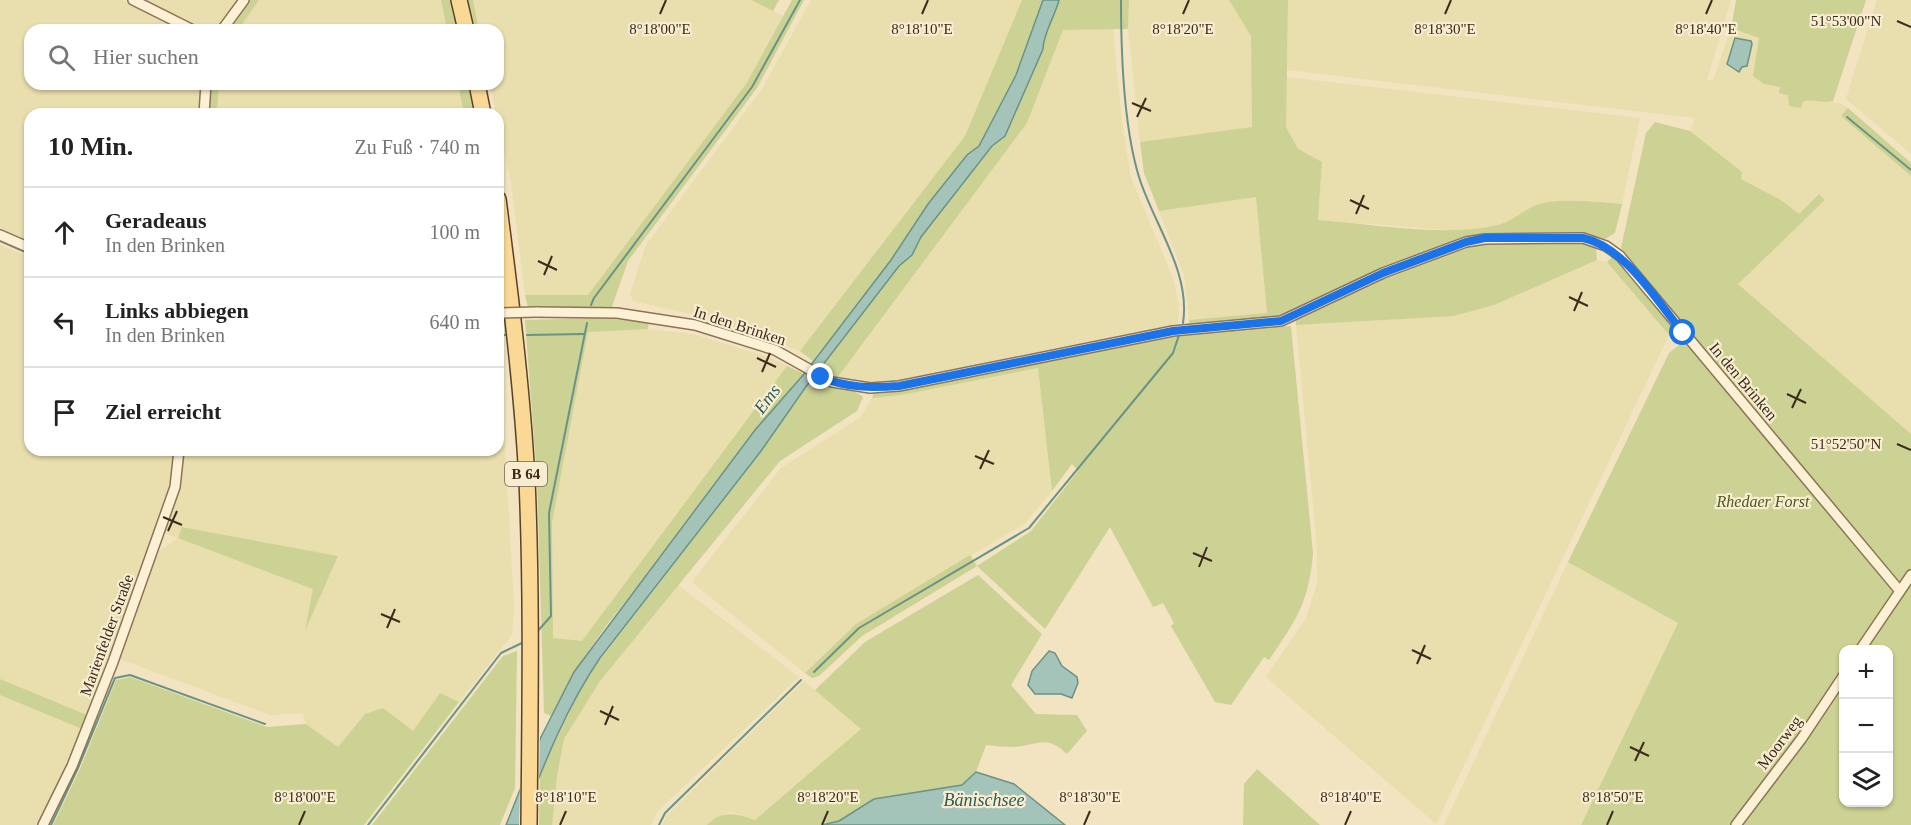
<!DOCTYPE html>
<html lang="de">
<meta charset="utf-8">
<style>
body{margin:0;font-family:Georgia,serif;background:#f6f6f6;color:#222}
.controls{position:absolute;right:18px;bottom:18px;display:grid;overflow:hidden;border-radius:12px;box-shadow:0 2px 4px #0004}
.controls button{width:54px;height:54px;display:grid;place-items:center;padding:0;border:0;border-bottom:2px solid #e0e0e0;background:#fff;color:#222;font:30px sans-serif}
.stop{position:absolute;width:18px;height:18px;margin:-14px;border:4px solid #1a73e8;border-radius:50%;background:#fff}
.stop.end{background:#1a73e8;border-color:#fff;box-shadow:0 2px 6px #0008}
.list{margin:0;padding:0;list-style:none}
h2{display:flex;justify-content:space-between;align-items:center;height:78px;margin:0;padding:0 24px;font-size:26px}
h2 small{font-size:20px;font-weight:400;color:#767676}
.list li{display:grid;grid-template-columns:39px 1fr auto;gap:18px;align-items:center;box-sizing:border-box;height:90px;padding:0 24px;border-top:2px solid #e0e0e0}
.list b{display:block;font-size:22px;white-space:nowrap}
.list p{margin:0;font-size:20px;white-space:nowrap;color:#767676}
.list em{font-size:20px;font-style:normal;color:#767676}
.icon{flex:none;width:33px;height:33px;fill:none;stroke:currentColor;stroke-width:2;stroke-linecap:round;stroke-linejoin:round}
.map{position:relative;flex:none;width:1911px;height:825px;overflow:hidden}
.search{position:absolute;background:#fff;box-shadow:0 2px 4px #0004;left:24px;top:24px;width:480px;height:66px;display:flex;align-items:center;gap:15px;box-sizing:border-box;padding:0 21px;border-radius:18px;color:#767676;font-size:22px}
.panel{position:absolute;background:#fff;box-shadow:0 2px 4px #0004;left:24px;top:108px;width:480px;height:348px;border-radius:18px}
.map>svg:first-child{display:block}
.farmland{fill:#e9dead;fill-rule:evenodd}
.green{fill:#cbd293;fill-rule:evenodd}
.water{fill:#a4c4ba;stroke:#6a9388;stroke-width:1.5}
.pier{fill:#f2e3c1}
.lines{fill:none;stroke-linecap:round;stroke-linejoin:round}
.stream{stroke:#6a9388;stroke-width:2}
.minor-casing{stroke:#8e7356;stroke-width:12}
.primary-casing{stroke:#5b412b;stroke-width:18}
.minor{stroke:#fcf0d5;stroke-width:9}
.primary{stroke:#f9d995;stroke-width:15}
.minor-bridge-casing{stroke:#8e7356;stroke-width:12;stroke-linecap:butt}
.minor-bridge{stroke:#fcf0d5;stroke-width:9}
.route{stroke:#1a73e8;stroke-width:8}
.ticks{fill:none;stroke:#3c2b1c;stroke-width:2}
.labels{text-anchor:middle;stroke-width:4.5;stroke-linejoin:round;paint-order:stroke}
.shield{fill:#f9edd1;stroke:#756552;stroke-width:1.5}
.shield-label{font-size:15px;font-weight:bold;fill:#3c2b1c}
.street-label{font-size:16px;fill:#3c2b1c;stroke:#f9edd1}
.park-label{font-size:16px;font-style:italic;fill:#4d5a21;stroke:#f9edd1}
.water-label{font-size:18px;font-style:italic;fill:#2a5d59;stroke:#f9edd1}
.ticks-label{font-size:15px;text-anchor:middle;fill:#3c2b1c;stroke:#f9edd1;stroke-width:4.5;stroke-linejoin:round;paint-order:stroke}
</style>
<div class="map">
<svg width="1911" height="825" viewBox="0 0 1911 825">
<rect width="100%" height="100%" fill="#f2e3c1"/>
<g class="farmland">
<polygon points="0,0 122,0 183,30 30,30 30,84 201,84 198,114 30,114 30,243 0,231"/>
<polygon points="142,0 238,0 218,28 211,30 203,30"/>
<polygon points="259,0 441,0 447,30 238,30"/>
<polygon points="473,0 751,0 783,16 746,84 588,295 525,295 511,183 490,84 498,84 498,30 479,30"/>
<polygon points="811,0 1022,0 965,136 800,351 695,315 633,301 630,294 646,245 762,89"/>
<polygon points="1129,0 1229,0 1251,36 1252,127 1140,142 1128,29"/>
<polygon points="1288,0 1731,0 1707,80 1713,81 1731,28 1759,38 1764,84 1780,87 1788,94 1789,105 1810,99 1842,104 1848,108 1842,116 1911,176 1911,434 1737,284 1825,201 1819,195 1799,214 1781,200 1741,179 1742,172 1690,131 1695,118 1287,70"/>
<polygon points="1877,0 1911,0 1911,154 1846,99"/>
<polygon points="1113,29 1122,122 1131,178 1173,278 1179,306 1178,324 898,381 870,382 837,378 1027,123 1063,30"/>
<polygon points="1286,77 1640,118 1622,204 1578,200 1536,205 1515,219 1495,226 1459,231 1318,220 1322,162 1298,149 1286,127"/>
<polygon points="219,84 458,84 464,114 217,114"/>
<polygon points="1256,197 1267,314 1189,320 1184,275 1159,211"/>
<polygon points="0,245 30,257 30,450 174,450 168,494 87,715 0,679"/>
<polygon points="1597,260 1607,262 1669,335 1436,824 1266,677 1306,618 1317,584 1317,550 1296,325 1454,316 1494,305"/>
<polygon points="648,329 693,334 771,358 787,366 582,642 553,638 552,523 588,331"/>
<path d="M499,337L514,606L512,635L459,702L440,693L413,732L383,708L338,747L306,724L302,713L270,715L120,659L157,553L178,538L164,533L180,488L184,450H498ZM182,527L338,556L307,627L314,589Z"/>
<polygon points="1038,368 1052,491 1024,524 856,624 805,673 694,584 694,579 781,468 861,417 872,398 901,395"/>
<polygon points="1568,562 1678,623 1581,825 1444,825"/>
<polygon points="678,585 799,677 658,811 651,825 552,825 557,776 564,739 600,681"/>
<polygon points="804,681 862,729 755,820 730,812 713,819 707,825 662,825 666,816"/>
<polygon points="0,695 82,729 38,825 0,825"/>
</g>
<g class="green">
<polygon points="249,0 259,0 238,30 227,30"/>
<polygon points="441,0 450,0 457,30 447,30"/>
<polygon points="466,0 473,0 479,30 473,30"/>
<polygon points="751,0 779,0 773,11"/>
<polygon points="792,0 804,0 757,88 628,261 611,309 528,307 525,295 588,295 746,84"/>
<polygon points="1022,0 1043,0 1016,75 979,146 967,155 928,204 891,260 813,361 800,351 965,136"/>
<path d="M1059,0H1129L1128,29L1063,30L1027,123L837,378L822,367L899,266L912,255L921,237L992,146L1005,136L1043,49C1043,34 1055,16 1059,0Z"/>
<path d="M1229,0H1288L1286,127L1298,149L1322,162L1318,220C1372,224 1442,237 1493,226C1510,223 1520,213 1534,206C1555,197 1599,202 1622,204L1615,233L1605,239L1595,237L1597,260L1494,305L1454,316L1296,325L1295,310L1273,317L1189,324V320L1267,313L1256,197L1159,211L1144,173L1140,142L1252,127L1251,36Z"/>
<path d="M1736,0H1866L1833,101C1822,104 1813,98 1803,102L1801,108L1789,106L1788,95L1779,93L1780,87L1764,84L1753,76L1759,38L1731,28Z"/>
<polygon points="211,84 219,84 217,114 208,114"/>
<polygon points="458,84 468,84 474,114 464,114"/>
<polygon points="1848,108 1911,163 1911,176 1841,116"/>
<path d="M1655,122L1690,131L1742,172L1741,179L1781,200L1799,214L1819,194L1825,200L1738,284L1911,434V825H1581L1678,623L1568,562L1669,353L1692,335L1621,248L1646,133ZM1844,650H1888V802H1844Z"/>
<polygon points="1614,255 1674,326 1669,335 1607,262"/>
<polygon points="602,318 649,322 648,329 588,332 552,523 553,638 582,641 787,366 804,374 755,430 695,514 606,626 574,672 551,716 544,713 537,479 525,320"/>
<path d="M1291,326L1313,553C1309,603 1296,620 1269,660L1264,657L1231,705L1215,702L1171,626L1174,623L1163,603L1153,607L1110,527L1045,629L977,566L862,636L819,676L812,678L805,673L856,624L970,555L977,566L1031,531L1078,471L1072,464L1052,491L1038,368L901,395L872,398L874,392L900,390L1174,335Z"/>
<path d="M813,378C830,389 850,386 863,397L857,411L780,461L600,681L564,739L557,776L552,825H539L540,773L586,678L761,451Z"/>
<polygon points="182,527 338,556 305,631 313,589 178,538"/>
<path d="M978,575L1042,634L1011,685L1036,714L1077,715L1087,731L1067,754C1046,734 1039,745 1014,747C1005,747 995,746 986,745L976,772L962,785L874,799L839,821L822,825H707C722,809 737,814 755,820L861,729L815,690L865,642Z"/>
<polygon points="517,651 515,788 500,825 372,825 503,656"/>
<polygon points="130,677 267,727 306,724 338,747 365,714 383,708 413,731 440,693 459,702 364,825 53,825 80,769 116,680"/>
<polygon points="0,679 87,715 82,729 0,695"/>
<polygon points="1257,769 1320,825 1243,825 1244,784"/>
</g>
<g class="water">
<path d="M1043,0H1059C1055,16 1043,34 1043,49L1005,136L992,146L921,237L912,255L899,266L805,388L761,451L600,658C565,709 543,767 520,825H506L541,737L574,672L755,430L804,374L891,260L928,204L967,155L979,146L1016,75Z"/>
<polygon points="1735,38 1751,41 1752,44 1747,66 1742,67 1739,72 1727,64"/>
<polygon points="1049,651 1055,653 1062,666 1077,677 1078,683 1072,698 1061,694 1035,694 1028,685 1032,671"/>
<polygon points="976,772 1014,784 1065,825 822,825 839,821 874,799 962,785"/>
</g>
<polygon class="pier" points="540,732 539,785 523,825 519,825 520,782"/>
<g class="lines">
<g class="stream">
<path d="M1121,0C1121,52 1124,128 1139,177C1154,225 1191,272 1183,323"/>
<polyline points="1847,117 1911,170"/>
<polyline points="0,241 30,254"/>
<polyline points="591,305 594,298 752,87 800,0"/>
<polyline points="498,335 505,335"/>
<polyline points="527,335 584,334"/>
<polyline points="536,633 551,616 549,513 587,323"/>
<polyline points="814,672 859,628 1029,528 1173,353 1179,335"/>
<polyline points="51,825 78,768 115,678 130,675 265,724"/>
<polyline points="368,825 501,653 524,642"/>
<polyline points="659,825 665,813 801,680"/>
</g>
<defs>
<g id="minor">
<polyline points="133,0 193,30"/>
<polyline points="222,30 244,0"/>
<polyline points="204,114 206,84"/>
<polyline points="0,235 30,248"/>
<polyline points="536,312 617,313 695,325 775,350 832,382 870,388 899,386 1173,331 1281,321 1383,273 1466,242 1485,239 1583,238 1606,246 1620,256 1899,590"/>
<polyline points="1860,650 1911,575"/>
<polyline points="43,825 72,766 113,662 175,487 179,450"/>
<polyline points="1736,825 1802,738 1844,675"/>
</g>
<g id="primary">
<polyline points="459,0 466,30"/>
<polyline points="477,84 483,114"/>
<path d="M498,199C510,292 522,386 527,480C532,595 530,710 529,825"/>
</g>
</defs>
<use href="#minor" class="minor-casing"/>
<use href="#primary" class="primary-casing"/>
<use href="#minor" class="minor"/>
<use href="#primary" class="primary"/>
<defs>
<polyline id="minor-bridge" points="498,313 536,312"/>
</defs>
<use href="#minor-bridge" class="minor-bridge-casing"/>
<use href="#minor-bridge" class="minor-bridge"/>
</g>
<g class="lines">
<path class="route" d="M821,377C846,388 872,388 899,386L1173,331L1281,321L1383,273L1466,242L1485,238H1583C1625,247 1657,301 1683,333"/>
</g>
<path class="ticks" d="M660,14L666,0M922,14L928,0M1183,14L1189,0M1445,14L1451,0M1706,14L1712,0M1897,21L1911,27M1132,103L1151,111M1137,117L1146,98M1350,200L1369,209M1356,214L1364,195M538,261L557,270M544,275L552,256M1569,297L1588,306M1574,311L1582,292M757,358L776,367M762,372L770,353M1787,394L1806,403M1792,408L1801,389M1897,444L1911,450M975,456L994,464M980,469L989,450M163,517L182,525M168,531L177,511M1193,553L1212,561M1199,567L1207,547M381,614L400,622M387,628L395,609M1412,650L1431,659M1417,664L1425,645M600,711L619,720M605,725L613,706M1630,747L1649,756M1635,761L1644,742M299,825L305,811M560,825L566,811M822,825L828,811M1084,825L1090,811M1345,825L1351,811M1607,825L1613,811"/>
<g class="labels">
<rect class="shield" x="505" y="462" width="42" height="24" rx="4.5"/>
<g class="shield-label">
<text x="526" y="479">B 64</text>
</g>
<g class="street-label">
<text transform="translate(740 325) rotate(18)" y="6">In den Brinken</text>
<text transform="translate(1744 381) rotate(50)" y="6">In den Brinken</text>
<text transform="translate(106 635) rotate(-70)" y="6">Marienfelder Straße</text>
<text transform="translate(1779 742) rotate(-53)" y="6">Moorweg</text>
</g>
<g class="park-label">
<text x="1763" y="507">Rhedaer Forst</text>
</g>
<g class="water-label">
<text transform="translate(767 399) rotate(-53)" y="6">Ems</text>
<text x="984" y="806">Bänischsee</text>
</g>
</g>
<g class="ticks-label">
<text x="1846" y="26">51°53'00"N</text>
<text x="660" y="34">8°18'00"E</text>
<text x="922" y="34">8°18'10"E</text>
<text x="1183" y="34">8°18'20"E</text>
<text x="1445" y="34">8°18'30"E</text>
<text x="1706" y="34">8°18'40"E</text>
<text x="1846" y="449">51°52'50"N</text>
<text x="305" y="802">8°18'00"E</text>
<text x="566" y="802">8°18'10"E</text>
<text x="828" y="802">8°18'20"E</text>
<text x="1090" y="802">8°18'30"E</text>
<text x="1351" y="802">8°18'40"E</text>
<text x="1613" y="802">8°18'50"E</text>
</g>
</svg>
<div class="controls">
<button>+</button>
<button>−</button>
<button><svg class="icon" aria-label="layers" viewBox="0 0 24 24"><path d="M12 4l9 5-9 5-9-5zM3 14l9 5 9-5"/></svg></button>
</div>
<div class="stop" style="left:1683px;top:333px"></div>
<div class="stop end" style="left:821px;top:377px"></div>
<div class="search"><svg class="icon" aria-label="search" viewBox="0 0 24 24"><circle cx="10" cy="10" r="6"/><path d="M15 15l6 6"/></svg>Hier suchen</div>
<section class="panel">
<h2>10 Min.<small>Zu Fuß · 740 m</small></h2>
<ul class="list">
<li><svg class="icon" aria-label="ahead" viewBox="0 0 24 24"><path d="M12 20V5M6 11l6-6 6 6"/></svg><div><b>Geradeaus</b><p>In den Brinken</p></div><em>100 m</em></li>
<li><svg class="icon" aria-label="left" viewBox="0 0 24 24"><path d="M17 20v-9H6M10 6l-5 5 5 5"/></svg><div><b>Links abbiegen</b><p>In den Brinken</p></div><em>640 m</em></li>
<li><svg class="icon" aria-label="arrive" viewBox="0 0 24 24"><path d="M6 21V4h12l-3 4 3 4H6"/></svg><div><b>Ziel erreicht</b></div></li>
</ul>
</section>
</div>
